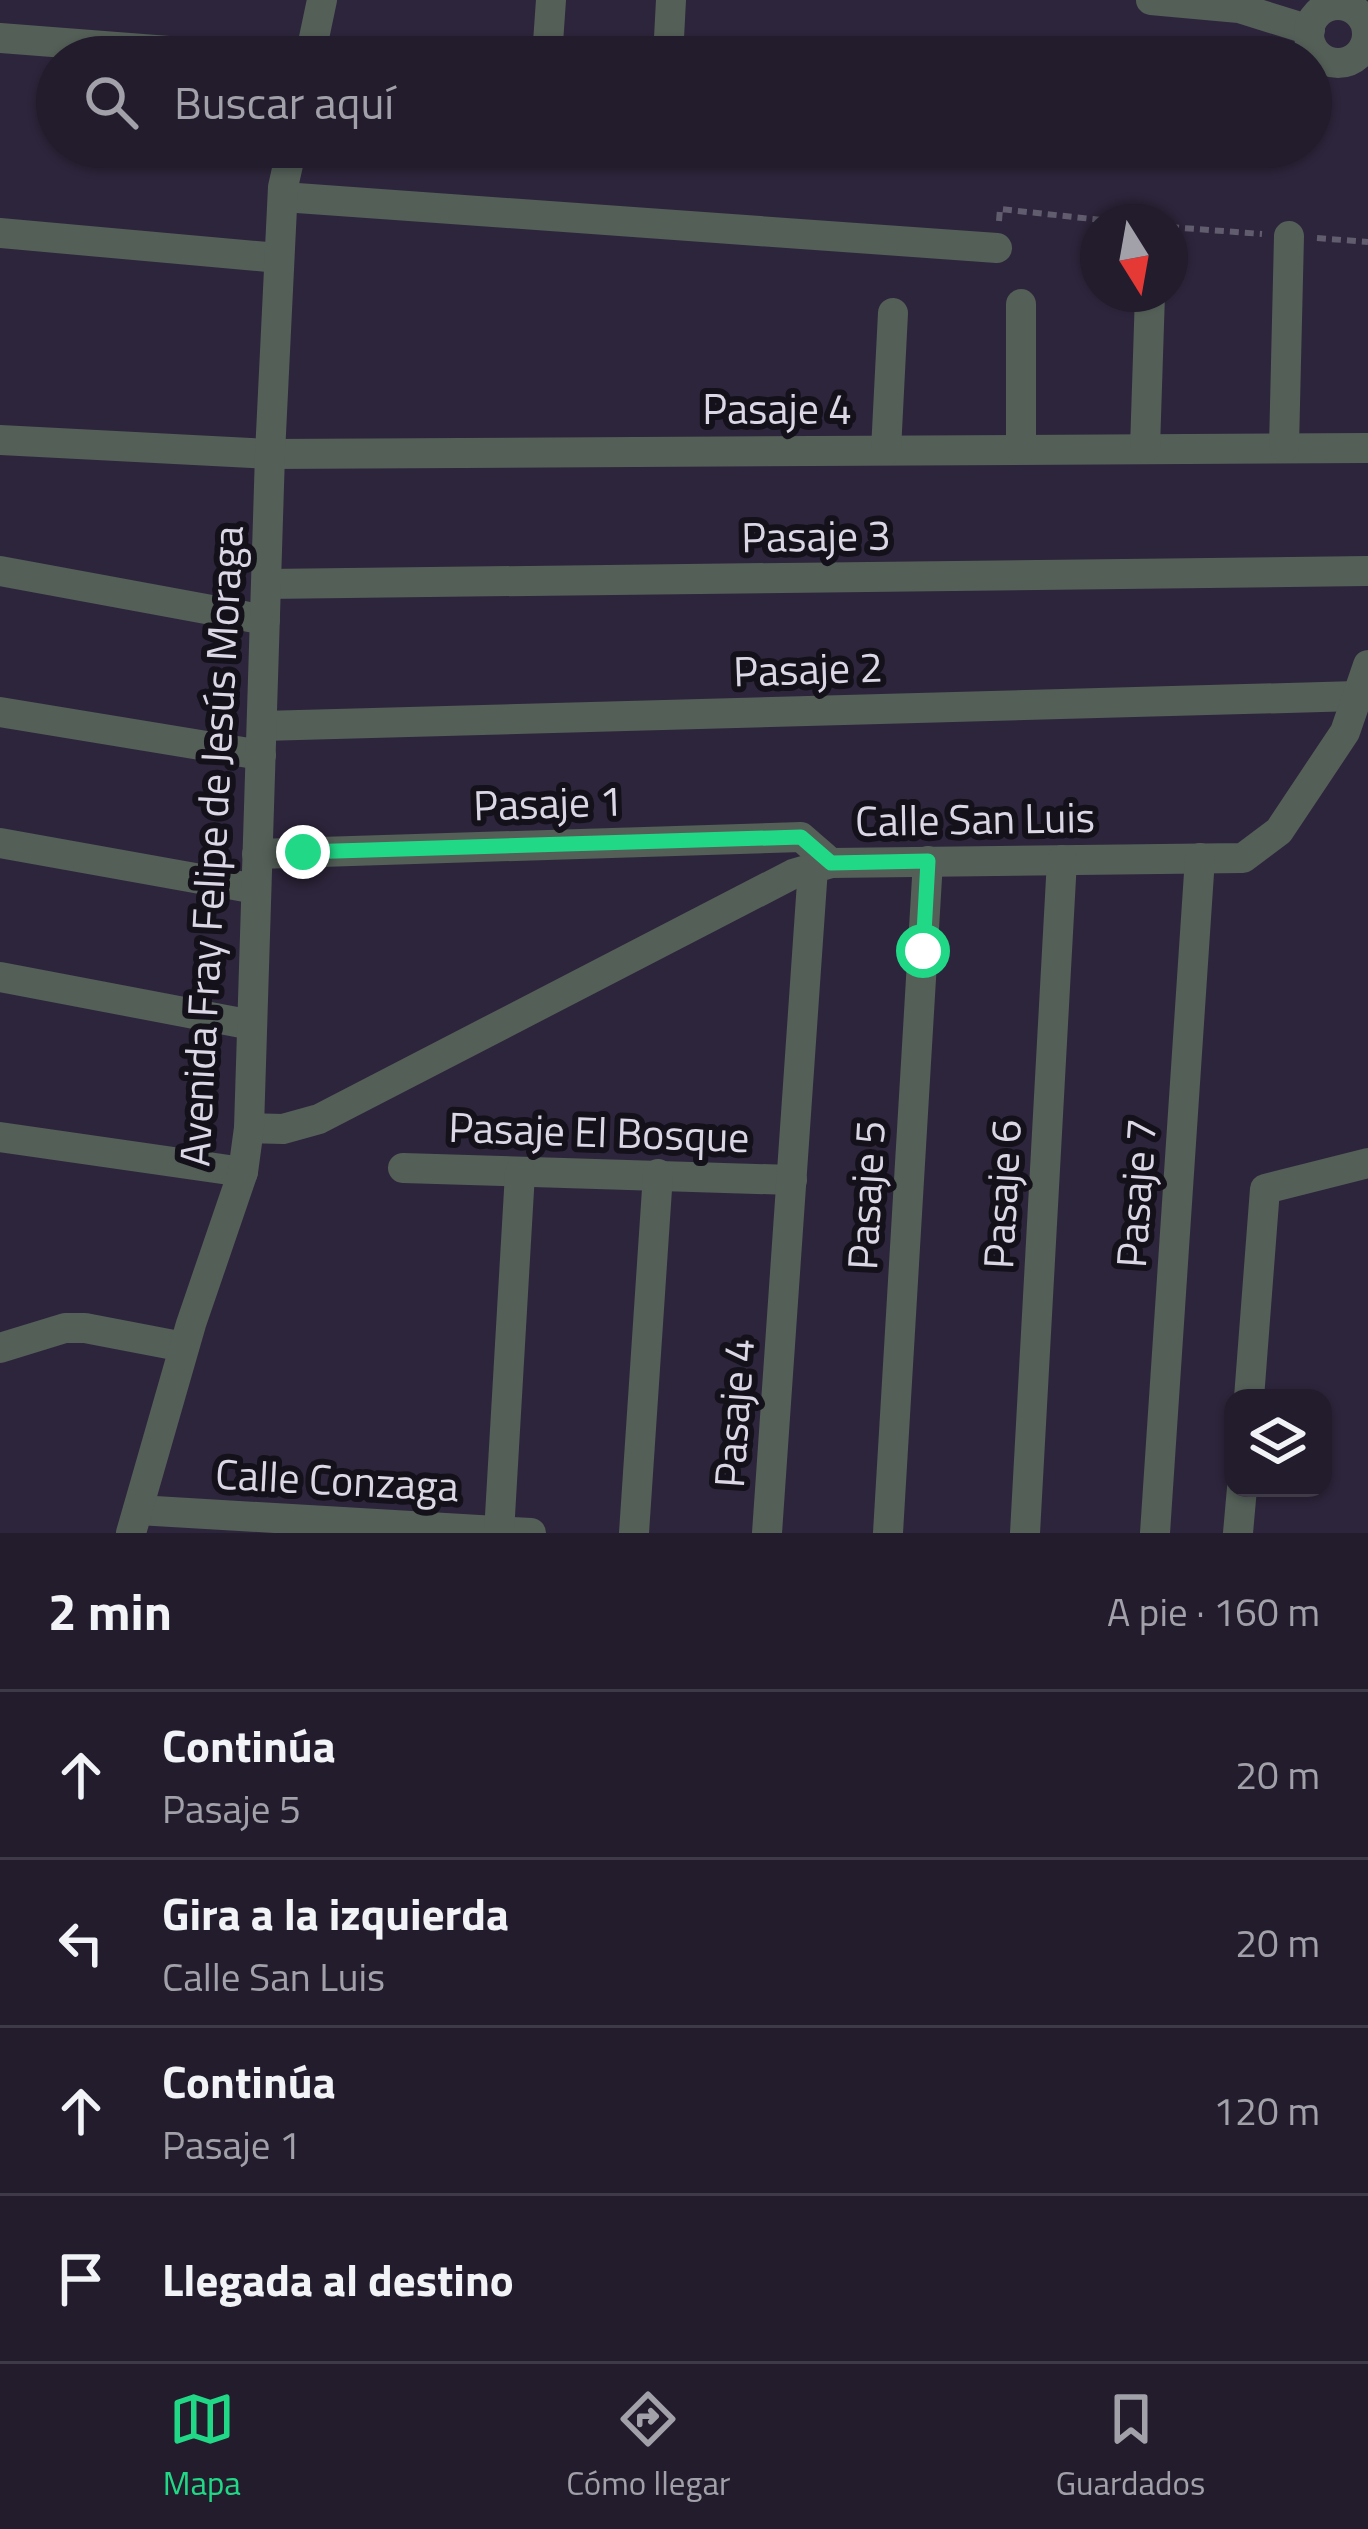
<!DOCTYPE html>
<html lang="es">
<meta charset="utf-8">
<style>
body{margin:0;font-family:"Titillium Web",sans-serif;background:#2a2534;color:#f1f3f6}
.controls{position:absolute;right:36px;bottom:36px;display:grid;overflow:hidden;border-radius:24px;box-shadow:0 3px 9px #0004}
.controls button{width:108px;height:108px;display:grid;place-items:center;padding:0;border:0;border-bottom:3px solid #3f3a48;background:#221c2c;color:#f1f3f6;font:60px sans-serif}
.compass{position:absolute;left:1080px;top:204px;width:108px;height:108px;border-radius:50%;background:#221c2c;box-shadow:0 3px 9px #0004;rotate:169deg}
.stop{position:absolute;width:36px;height:36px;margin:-27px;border:9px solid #21d887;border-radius:50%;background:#fff}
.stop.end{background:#21d887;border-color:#fff;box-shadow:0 3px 12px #0008}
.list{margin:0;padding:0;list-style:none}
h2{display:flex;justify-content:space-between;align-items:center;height:156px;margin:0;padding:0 48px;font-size:51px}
h2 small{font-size:39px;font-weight:400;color:#a2a1a9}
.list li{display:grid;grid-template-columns:78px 1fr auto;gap:36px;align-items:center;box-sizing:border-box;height:168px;padding:0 48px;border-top:3px solid #3f3a48}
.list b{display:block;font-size:45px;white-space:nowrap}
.list p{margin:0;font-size:39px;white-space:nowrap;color:#a2a1a9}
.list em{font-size:39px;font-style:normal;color:#a2a1a9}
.icon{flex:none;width:66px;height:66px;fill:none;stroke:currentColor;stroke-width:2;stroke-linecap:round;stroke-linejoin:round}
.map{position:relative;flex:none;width:1368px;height:1533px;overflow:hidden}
.search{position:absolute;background:#221c2c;box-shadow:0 3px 9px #0004;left:36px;right:36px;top:36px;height:132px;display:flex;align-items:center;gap:30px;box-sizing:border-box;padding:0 42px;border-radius:66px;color:#a2a1a9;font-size:45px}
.sheet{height:828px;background:#221c2c}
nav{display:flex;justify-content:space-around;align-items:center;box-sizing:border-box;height:168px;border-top:3px solid #3f3a48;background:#221c2c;font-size:33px;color:#a2a1a9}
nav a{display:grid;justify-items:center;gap:6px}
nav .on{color:#21d887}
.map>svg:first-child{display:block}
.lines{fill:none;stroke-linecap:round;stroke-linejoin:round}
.path{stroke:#625c6f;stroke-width:6;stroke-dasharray:9 6;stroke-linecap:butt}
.minor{stroke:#545f58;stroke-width:30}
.route{stroke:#21d887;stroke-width:15}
.labels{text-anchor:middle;stroke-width:12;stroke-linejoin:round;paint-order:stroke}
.street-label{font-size:42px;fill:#dbd7e5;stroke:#14111a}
</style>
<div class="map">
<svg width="1368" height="1533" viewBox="0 0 1368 1533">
<rect width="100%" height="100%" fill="#2d253b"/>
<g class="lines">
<g class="path">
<polyline points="999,221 1000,209 1120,222"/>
<polyline points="1170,227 1262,234"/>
<polyline points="1317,238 1368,242"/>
</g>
<g class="minor">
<polyline points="1151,0 1239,8 1310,30"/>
<circle cx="1338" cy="34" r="29"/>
<polyline points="0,38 246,57"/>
<polyline points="310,57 322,0"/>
<polyline points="547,57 551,0"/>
<polyline points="668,57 671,0"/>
<polyline points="283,197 997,248"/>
<polyline points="0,233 279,258"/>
<polyline points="0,440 270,454 1368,448"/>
<polyline points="1284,447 1289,236"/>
<polyline points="1145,448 1150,294"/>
<polyline points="1021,449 1021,304"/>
<polyline points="886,450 893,313"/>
<polyline points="0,571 265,620"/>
<polyline points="266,584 1368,571"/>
<polyline points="0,712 261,755"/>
<polyline points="262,726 1357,696"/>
<polyline points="0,843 256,889"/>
<polyline points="257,854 801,837 831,863"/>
<polyline points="0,977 252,1025"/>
<polyline points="249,1128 283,1129 319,1119 793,874 831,863 1243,858 1279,831 1345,732 1368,665"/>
<polyline points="0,1137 243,1172"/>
<polyline points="403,1168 792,1180"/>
<polyline points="0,1348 65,1328 85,1328 184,1347"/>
<polyline points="1249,1398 1265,1189 1368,1163"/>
<polyline points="138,1510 531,1533"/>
<polyline points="131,1533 191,1324 243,1172 249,1128 270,454 283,187 292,147"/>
<polyline points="499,1533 520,1173"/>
<polyline points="634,1533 658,1174"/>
<polyline points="767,1533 813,868"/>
<polyline points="888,1533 928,861"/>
<polyline points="1025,1533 1062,860"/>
<polyline points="1155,1533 1200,858"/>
<polyline points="1238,1533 1242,1488"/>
</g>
</g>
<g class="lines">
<polyline class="route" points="303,852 801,837 831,863 928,861 923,951"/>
</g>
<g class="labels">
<g class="street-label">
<text x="777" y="424">Pasaje 4</text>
<text transform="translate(816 536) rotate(-1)" y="15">Pasaje 3</text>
<text transform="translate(808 669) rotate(-2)" y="15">Pasaje 2</text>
<text transform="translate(548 803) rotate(-2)" y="15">Pasaje 1</text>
<text transform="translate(975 819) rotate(-1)" y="15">Calle San Luis</text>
<text transform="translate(211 846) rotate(-87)" y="15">Avenida Fray Felipe de Jesús Moraga</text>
<text transform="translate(599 1132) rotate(2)" y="15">Pasaje El Bosque</text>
<text transform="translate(1136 1193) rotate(-86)" y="15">Pasaje 7</text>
<text transform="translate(1002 1194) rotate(-87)" y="15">Pasaje 6</text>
<text transform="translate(866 1195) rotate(-87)" y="15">Pasaje 5</text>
<text transform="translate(734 1413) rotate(-86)" y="15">Pasaje 4</text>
<text transform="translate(337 1480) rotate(3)" y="15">Calle Conzaga</text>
</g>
</g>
</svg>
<div class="controls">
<button><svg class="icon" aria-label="layers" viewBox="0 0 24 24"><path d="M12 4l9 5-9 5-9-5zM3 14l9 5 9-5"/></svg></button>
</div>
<svg class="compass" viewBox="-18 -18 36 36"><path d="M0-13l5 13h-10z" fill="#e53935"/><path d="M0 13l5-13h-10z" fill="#a2a1a9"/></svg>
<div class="stop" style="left:923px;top:951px"></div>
<div class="stop end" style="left:303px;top:852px"></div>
<div class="search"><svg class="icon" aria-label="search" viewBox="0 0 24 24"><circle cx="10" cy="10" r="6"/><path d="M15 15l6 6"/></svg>Buscar aquí</div>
</div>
<section class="sheet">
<h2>2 min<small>A pie · 160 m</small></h2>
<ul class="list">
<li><svg class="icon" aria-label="ahead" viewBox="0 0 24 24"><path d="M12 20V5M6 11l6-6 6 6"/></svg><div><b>Continúa</b><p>Pasaje 5</p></div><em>20 m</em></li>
<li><svg class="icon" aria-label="left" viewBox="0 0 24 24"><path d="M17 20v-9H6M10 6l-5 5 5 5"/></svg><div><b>Gira a la izquierda</b><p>Calle San Luis</p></div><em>20 m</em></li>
<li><svg class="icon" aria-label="ahead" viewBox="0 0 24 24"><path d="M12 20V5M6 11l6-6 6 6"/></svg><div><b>Continúa</b><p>Pasaje 1</p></div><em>120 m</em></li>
<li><svg class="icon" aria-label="arrive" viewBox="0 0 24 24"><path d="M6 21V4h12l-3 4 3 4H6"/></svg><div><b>Llegada al destino</b></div></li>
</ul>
</section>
<nav>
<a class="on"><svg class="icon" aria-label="map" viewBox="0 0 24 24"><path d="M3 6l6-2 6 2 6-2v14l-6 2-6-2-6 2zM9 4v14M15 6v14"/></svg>Mapa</a>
<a><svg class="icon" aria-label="directions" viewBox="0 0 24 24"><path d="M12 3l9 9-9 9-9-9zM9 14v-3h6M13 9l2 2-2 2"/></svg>Cómo llegar</a>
<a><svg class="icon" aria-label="saved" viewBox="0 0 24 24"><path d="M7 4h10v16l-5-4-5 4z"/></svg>Guardados</a>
</nav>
